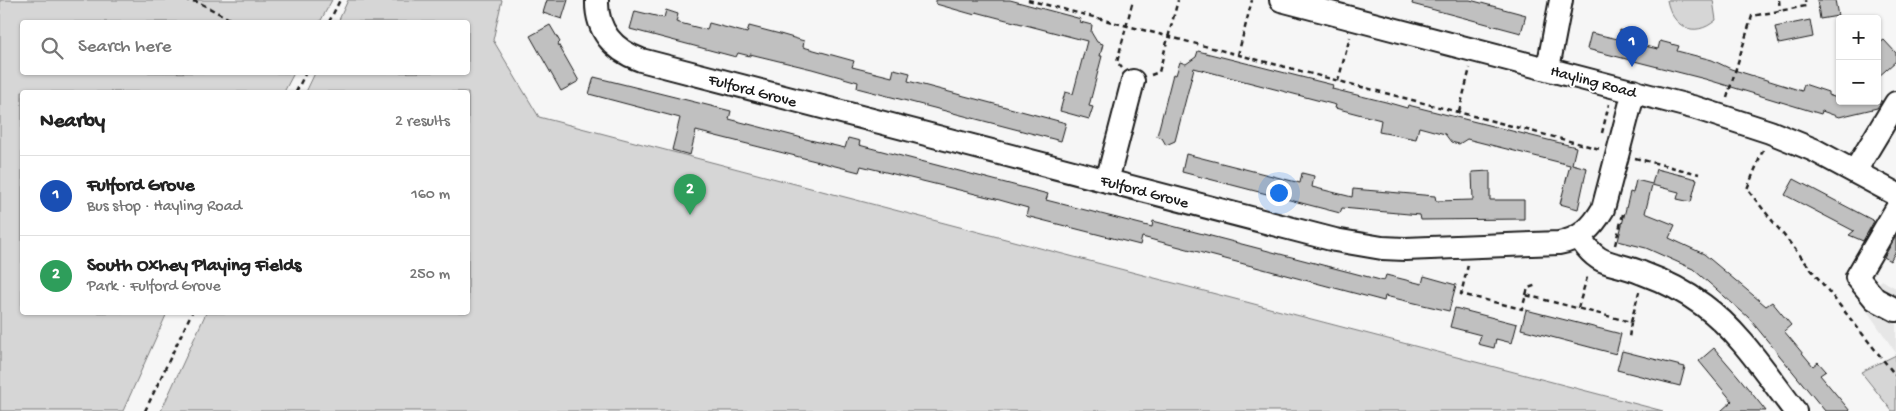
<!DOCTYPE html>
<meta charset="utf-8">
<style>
body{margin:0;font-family:"Gochi Hand",sans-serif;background:#f6f6f6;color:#222}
.controls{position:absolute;right:15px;top:15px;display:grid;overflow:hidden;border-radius:5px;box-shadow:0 1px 4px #0004}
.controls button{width:45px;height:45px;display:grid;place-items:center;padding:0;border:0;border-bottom:1px solid #e0e0e0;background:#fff;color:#222;font:25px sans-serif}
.you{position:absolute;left:1278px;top:192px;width:18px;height:18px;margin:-12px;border:4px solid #fff;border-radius:50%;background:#1a73e8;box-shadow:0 0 0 8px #1a73e833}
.badge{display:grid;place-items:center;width:32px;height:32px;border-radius:50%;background:#c8321e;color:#fff;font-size:16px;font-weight:700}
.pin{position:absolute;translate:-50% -41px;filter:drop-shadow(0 1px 2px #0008)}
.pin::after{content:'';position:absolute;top:26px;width:18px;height:15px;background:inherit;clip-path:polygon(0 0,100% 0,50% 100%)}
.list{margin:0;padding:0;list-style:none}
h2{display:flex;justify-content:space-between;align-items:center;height:65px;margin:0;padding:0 20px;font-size:21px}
h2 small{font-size:16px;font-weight:400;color:#767676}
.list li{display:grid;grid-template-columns:32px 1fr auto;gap:15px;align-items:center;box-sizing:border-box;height:80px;padding:0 20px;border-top:1px solid #e0e0e0}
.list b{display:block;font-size:19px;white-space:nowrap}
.list p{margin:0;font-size:16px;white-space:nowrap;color:#767676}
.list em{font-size:16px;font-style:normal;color:#767676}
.icon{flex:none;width:28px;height:28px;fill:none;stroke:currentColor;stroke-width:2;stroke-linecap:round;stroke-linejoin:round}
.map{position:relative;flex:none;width:1896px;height:411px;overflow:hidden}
.search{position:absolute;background:#fff;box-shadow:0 1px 4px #0004;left:20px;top:20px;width:450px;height:55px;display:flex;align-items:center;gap:12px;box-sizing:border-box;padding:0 18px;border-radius:5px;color:#767676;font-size:19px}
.panel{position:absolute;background:#fff;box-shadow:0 1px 4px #0004;left:20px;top:90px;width:450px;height:225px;border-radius:5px}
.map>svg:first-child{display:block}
.built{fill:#e6e6e6}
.green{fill:#d6d6d6;stroke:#797979}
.building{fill:#c0c0c0;stroke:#1c1c1c}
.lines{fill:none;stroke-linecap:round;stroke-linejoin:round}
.minor-casing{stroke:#1c1c1c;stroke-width:26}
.path{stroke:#1c1c1c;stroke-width:2.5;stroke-dasharray:5 4;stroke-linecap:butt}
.minor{stroke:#fff;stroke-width:22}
.labels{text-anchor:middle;stroke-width:4;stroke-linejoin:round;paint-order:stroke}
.street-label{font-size:16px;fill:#1c1c1c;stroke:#fff}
</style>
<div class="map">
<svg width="1896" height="411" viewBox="0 0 1896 411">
<rect width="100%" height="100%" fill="#f6f6f6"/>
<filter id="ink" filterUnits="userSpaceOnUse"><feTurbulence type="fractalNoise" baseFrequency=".02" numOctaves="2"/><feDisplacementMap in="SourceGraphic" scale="10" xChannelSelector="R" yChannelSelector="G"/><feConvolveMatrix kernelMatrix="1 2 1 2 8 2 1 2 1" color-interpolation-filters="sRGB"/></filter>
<g filter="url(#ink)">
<polygon class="built" points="1881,280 1896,288 1896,353 1848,283 1878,286"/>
<g class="green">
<polygon points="0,0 332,0 320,22 22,22 22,72 294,73 284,92 22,92 22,312 167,313 123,411 0,411"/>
<polygon points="348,0 502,0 493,40 539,117 1663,411 161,411 206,313 468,312 468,92 306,92 315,73 468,72 468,22 338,22"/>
<path d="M1667,0H1713L1716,20C1694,39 1672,27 1667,0Z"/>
<polygon points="1896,355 1896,411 1892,411 1861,372"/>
</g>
<g class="building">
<polygon points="547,0 568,0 562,19 543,13"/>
<polygon points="936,0 1010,0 1081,19 1080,22 1092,25 1091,32 1097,42 1103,44 1100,56 1102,56 1089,106 1093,107 1089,119 1060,111 1065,92 1073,94 1087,41 976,12 975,15 936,4"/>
<polygon points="1413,0 1470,0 1526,15 1521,33 1412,4"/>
<polygon points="1817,0 1835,0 1838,16 1820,19"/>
<polygon points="666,10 678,14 676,22 707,30 709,23 747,33 749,26 780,34 804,41 803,47 854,61 852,67 892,77 894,69 910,73 908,81 1066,123 1061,141 857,88 858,82 812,69 750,54 750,56 738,53 736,57 630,29 635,11 664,18"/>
<polygon points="1810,20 1813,37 1779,44 1775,27"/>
<polygon points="550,25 560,42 558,44 579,81 561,91 530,36"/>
<polygon points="1620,30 1634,33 1631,43 1658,49 1660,41 1679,46 1677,51 1712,60 1731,69 1802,91 1804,84 1828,92 1828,95 1840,99 1840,101 1882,101 1877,108 1839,117 1822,111 1821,114 1705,79 1587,49 1591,33 1618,39"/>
<polygon points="1884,40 1896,53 1896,61 1877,78 1877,45"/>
<polygon points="1198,51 1333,85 1332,89 1386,102 1407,108 1408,105 1576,147 1572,164 1587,168 1578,209 1560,204 1570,165 1467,139 1459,144 1451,142 1445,134 1419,127 1416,139 1379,132 1381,120 1335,108 1336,105 1194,68 1175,141 1166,145 1162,138 1157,136 1173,74 1176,75 1180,62 1186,64 1196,57"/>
<polygon points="594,77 731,111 729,119 810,140 845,148 848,138 860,141 859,145 1048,194 1046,200 1152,227 1153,221 1384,281 1386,275 1422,284 1424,276 1456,285 1449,311 1385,296 1384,301 1142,237 1140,245 1026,216 1028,208 996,199 861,166 859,172 696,131 690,155 672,150 680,118 589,94"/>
<polygon points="1186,154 1300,183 1302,173 1314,176 1312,187 1352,197 1353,189 1435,196 1436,201 1473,200 1472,172 1490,171 1490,200 1524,200 1524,219 1421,220 1420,215 1342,208 1340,213 1182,172"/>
<polygon points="1656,169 1697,179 1691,202 1677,199 1679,192 1652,185 1645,213 1675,225 1669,238 1704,254 1766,306 1772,302 1791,325 1784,331 1813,366 1818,362 1826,371 1820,375 1850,411 1825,411 1748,317 1693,269 1646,248 1618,241 1630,192 1633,193 1636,180 1652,184"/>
<polygon points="1794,179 1874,221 1863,241 1849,235 1854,231 1785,195"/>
<polygon points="1896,236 1896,251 1890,261 1884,257"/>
<polygon points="1455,308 1517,324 1512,343 1496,339 1494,348 1478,344 1481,335 1450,327"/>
<polygon points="1526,310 1621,334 1616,354 1521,329"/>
<polygon points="1714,348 1738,376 1766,411 1721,411 1732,401 1699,361"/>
<polygon points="1622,351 1685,367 1680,386 1617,370"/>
</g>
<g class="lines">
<defs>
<g id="minor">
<path d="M597,0C596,30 613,50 641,60L1335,240L1382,248L1405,249L1559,243C1580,239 1592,228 1603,209L1634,91"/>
<polyline points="1281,0 1696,108 1770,132 1814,150 1896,194"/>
<polyline points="1548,68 1561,0"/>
<polyline points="1855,171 1896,103"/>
<polyline points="1107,181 1133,81"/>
<polyline points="1896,210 1857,277 1875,299 1896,310"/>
<path d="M1579,237C1600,269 1611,260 1642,273C1664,281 1684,291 1703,305C1740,332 1767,375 1795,411"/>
</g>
</defs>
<use href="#minor" class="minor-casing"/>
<g class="path">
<polyline points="184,0 198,2 235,22"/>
<polyline points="1028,0 1600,149"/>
<polyline points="1779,0 1780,11"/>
<polyline points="329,22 340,0"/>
<polyline points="1238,55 1252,0"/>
<polyline points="1122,68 1117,62 1133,0"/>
<polyline points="1151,75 1159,72 1178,0"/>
<polyline points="1338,81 1350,37"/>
<polyline points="296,92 306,72"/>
<polyline points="1727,98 1752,16 1806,6 1805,0"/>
<polyline points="1459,112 1470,68"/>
<polyline points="1602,133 1609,104"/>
<polyline points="1763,150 1747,189 1896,376"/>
<polyline points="1635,158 1699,174"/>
<polyline points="1615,245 1623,214"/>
<polyline points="1468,265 1461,294 1522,309 1526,295 1631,322 1629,338"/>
<polyline points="1526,295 1528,288 1537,285"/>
<polyline points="1578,308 1588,274"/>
<polyline points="1631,322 1639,292"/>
<polyline points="145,411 192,312"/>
</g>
<use href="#minor" class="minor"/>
</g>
</g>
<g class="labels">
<g class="street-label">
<text transform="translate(1594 80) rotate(15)" y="6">Hayling Road</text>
<text transform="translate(753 89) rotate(15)" y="6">Fulford Grove</text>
<text transform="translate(1145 190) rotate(15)" y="6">Fulford Grove</text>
</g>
</g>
</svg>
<div class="controls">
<button>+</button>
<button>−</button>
</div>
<div class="you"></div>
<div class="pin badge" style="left:1632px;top:67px;background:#1a4fb4">1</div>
<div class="pin badge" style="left:690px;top:215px;background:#2e9e5b">2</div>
<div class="search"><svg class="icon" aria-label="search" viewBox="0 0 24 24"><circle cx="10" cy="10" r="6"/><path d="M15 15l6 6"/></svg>Search here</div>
<section class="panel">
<h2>Nearby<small>2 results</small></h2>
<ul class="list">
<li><span class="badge" style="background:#1a4fb4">1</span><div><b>Fulford Grove</b><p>Bus stop · Hayling Road</p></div><em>160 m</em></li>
<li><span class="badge" style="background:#2e9e5b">2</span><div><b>South Oxhey Playing Fields</b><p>Park · Fulford Grove</p></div><em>250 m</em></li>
</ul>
</section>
</div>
